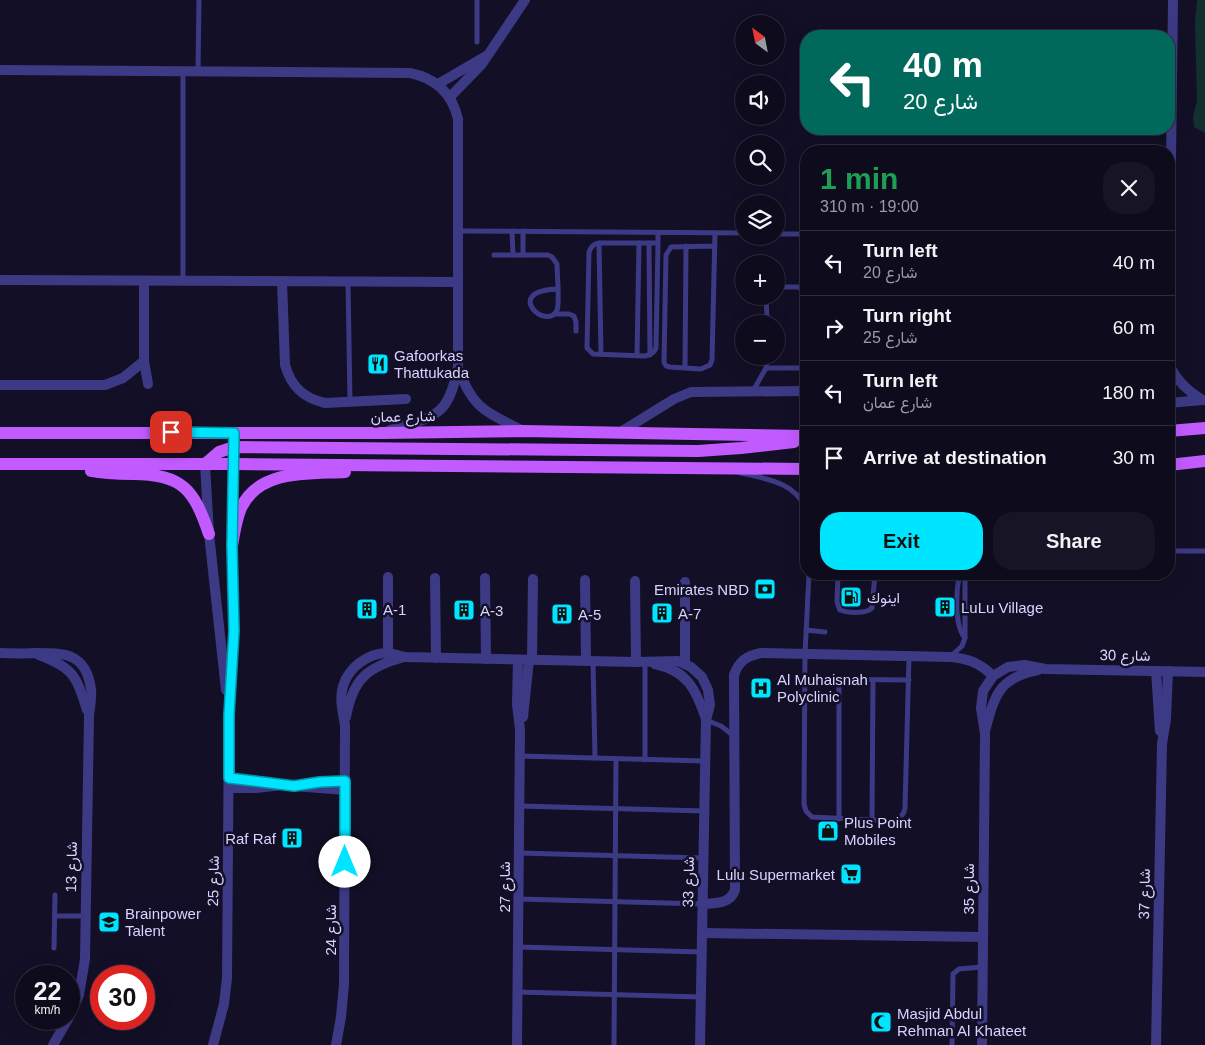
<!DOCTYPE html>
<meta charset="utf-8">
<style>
:root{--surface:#0e0b1c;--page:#171425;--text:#f1f3f6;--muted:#9b9ba3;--line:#2e2b3b;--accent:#00e5ff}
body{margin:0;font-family:Arial,Vazirmatn,sans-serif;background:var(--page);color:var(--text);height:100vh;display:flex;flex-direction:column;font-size:19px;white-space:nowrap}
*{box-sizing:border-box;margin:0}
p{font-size:16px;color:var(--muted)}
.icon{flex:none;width:28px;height:28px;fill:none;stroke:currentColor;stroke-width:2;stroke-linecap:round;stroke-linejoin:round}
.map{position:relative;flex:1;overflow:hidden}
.details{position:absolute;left:800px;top:145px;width:375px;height:435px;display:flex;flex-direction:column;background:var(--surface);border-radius:20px;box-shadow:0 5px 20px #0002,0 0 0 1px var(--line)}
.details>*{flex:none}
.banner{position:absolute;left:800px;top:30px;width:375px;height:105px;border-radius:20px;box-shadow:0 5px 20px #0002,0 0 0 1px var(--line);background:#00695c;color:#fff;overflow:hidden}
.needle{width:32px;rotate:328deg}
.fabs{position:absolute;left:735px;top:15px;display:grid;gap:10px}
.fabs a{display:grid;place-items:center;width:50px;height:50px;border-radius:50%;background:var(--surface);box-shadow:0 5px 20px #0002,0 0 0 1px var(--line);font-size:25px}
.speed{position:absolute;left:15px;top:965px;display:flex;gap:10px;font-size:25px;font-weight:700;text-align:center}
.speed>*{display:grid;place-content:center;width:65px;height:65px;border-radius:50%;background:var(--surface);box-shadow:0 5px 20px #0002,0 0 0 1px var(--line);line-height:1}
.speed small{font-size:12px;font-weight:400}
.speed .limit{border:8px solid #d22;background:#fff;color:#111}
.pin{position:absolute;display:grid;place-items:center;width:42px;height:42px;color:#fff;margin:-21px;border-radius:10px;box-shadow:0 2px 8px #0006}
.me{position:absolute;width:55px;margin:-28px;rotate:0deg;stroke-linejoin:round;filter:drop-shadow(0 0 4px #0008)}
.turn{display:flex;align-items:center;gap:18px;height:105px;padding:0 20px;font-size:22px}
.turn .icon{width:65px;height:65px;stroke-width:2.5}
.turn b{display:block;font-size:35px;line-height:42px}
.round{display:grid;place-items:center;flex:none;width:52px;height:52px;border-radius:20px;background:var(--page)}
.summary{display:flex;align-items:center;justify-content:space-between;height:85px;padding:0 20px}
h1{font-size:30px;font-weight:700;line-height:38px;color:#1e9e55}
.primary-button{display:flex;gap:10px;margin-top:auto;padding:10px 20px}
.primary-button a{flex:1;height:58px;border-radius:20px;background:var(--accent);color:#111;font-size:20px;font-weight:700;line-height:58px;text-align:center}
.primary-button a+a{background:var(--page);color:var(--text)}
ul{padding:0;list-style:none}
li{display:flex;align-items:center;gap:15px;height:65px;padding:0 20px;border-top:1px solid var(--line)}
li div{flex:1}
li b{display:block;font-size:19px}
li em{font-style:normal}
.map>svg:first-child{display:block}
.green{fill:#12302f}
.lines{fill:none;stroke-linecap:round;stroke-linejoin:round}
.service{stroke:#3d3a85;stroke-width:5}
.minor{stroke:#3d3a85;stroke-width:10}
.primary{stroke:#c25bff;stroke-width:12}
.route-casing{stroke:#0095a6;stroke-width:12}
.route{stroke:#00e5ff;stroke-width:9}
.labels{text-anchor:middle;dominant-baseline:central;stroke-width:5;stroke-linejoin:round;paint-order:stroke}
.poi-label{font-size:15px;fill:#d9d4ff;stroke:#130f26;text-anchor:start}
.street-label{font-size:15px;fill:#d9d4ff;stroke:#130f26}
</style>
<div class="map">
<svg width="1205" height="1045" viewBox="0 0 1205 1045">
<rect width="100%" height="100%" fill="#130f26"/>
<path class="green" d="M 1197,0 L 1205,0 L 1205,133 L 1194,127 L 1193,116 L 1197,101 L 1195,23 Z"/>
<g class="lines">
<g class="service">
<path d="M 477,42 L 477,0"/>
<path d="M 198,71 L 199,0"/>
<path d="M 458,231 L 744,233"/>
<path d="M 512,231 L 513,255"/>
<path d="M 523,231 L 523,255"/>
<path d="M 776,234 L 806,234"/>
<path d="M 599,243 L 601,354"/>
<path d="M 649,243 L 650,355"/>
<path d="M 658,243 L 599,243 C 593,244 591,247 589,252 L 587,348 L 593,354 L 645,356 C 651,355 654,353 656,348 L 658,243 L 658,233"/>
<path d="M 715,246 L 671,247 L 666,255 L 664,362 L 666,366 L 670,367 L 701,369 L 710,365 L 712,360 L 715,233"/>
<path d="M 494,255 L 548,255 L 552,257 L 557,264 C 557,274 560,303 557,310 C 547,332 502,291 557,289"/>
<path d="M 183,280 L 183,71"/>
<path d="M 348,282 L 350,401"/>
<path d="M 776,287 L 798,287 L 806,291"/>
<path d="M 766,296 L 767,318"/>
<path d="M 555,314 L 569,314 L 574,316 L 576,322 L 576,331"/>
<path d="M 637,356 L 639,243"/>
<path d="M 685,368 L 686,246"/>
<path d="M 766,368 L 806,368"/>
<path d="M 753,391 L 766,368 L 767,356"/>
<path d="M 741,473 C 767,479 794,482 806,508"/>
<path d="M 1169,551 L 1205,551"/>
<path d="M 809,574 L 805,654 L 804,804 L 806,811 L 812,817 L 892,821 C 900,819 904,815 905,808 L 909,656"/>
<path d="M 838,574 L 837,602 L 840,610 C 848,613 866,614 872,608 L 875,574"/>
<path d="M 960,574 C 956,588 954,626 965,638"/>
<path d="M 806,630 L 825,632"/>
<path d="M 951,656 L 962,646 L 965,638 L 965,574"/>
<path d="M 593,661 L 595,758"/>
<path d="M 805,679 L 909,680"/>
<path d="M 839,679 L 839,819"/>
<path d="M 706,720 L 721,726 L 734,736"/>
<path d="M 520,756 L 705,761"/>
<path d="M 645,760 L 645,662"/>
<path d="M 520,806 L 705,811"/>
<path d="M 872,820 L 873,680"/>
<path d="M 519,853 L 703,858"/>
<path d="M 518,899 L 703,904"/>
<path d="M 55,916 L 85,916"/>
<path d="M 518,947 L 702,952"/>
<path d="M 54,948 L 55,895"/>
<path d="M 518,992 L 701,997"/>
<path d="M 614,1045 L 616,759"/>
<path d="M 952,1045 L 953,974 L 959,969 L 982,967"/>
</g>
<g class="minor">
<path d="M 0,70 L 410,73 C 435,78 452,93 458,119 L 458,367 C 448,418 435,416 390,430"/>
<path d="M 438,84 L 486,56"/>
<path d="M 450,97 L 482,64 L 525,0"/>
<path d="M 0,280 L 458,282"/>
<path d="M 282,281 L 285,365 C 291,386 303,398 325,403 L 406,399"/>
<path d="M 144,282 L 144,361 L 148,384"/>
<path d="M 1169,321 L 1173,0"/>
<path d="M 1169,364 C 1176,380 1187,391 1203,400"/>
<path d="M 458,368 C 473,409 485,411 521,430"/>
<path d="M 0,385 L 105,385 L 123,378 L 144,361"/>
<path d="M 1169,403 L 1202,400"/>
<path d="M 619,433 L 674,399 L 691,392 L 806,391"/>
<path d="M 205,464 L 209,534 L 226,690"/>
<path d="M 388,577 L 388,653"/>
<path d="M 435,578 L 436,658"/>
<path d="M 485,578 L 486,659"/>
<path d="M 585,580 L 586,661"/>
<path d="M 635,581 L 636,662"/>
<path d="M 685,582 L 685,664"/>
<path d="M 0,653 C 12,653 23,654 35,653 C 65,653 86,653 91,689 C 92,697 90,707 89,716 L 85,959 L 79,995 L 69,1017"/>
<path d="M 39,655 C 74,668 76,676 87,710"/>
<path d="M 532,660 L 533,579"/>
<path d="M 655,664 C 688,671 696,690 706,719"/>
<path d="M 1156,671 L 1160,731"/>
<path d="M 346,717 C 353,678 368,667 404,657"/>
<path d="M 523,717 L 529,660"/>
<path d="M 986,728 C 994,693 1002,677 1038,670"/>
<path d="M 229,778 L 269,782"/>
<path d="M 308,783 L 345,781"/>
<path d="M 229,788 L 256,788 L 282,785 L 345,790"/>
<path d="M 703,904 C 716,903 730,904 735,890 L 734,675 C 739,661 746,656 761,653 L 951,657 C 969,659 980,663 993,676"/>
<path d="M 702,933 L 983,937"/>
<path d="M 53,1045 L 68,1019"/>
<path d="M 213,1045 L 224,1004 L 227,978 L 229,715 L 234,631 L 232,546 L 234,433"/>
<path d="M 336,1045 L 341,1017 L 344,984 L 345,725 C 343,713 339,699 343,686 C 349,667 367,654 386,653 C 393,653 399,656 405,657 L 636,662 L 678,661 L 691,667 L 702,677 L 708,690 L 710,705 L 706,720 L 700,1045"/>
<path d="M 517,1045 L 520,730 L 517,704 L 518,660"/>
<path d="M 982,1045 L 985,734 L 981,708 L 983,691 L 993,676 L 1008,667 L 1025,665 L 1045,669 L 1205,672"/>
<path d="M 1156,1045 L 1162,744 L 1166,719 L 1168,671"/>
</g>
<g class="primary">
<path d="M 1169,431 L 1205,428"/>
<path d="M 0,433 L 382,433 L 523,431 L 806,436"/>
<path d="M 0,464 L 234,464 L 806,469"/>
<path d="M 205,464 L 219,452 L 234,447 L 698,451 L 741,448 L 794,442"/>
<path d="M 1169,465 L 1205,461"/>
<path d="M 91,471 C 105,474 119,474 133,474 C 183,474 194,490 209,534"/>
<path d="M 232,546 C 234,533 236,520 241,508 C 259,469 309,474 345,472"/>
</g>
</g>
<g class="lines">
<g class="route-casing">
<path id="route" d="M 171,432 L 234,433 L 232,546 L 234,631 L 229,715 L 229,778 L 294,786 L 320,782 L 345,781 L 345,862"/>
</g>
<use href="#route" class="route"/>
</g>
<defs>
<g id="restaurant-square" transform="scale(1.125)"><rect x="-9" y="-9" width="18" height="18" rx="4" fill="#00e5ff" stroke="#130f26"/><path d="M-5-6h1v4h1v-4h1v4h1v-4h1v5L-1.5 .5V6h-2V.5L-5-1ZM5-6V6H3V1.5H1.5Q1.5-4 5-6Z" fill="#111"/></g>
<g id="bank-square" transform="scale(1.125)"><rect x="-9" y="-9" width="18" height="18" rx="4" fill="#00e5ff" stroke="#130f26"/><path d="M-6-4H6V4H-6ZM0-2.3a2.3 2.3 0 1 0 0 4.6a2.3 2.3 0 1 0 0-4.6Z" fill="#111"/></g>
<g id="fuel-square" transform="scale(1.125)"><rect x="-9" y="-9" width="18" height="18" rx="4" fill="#00e5ff" stroke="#130f26"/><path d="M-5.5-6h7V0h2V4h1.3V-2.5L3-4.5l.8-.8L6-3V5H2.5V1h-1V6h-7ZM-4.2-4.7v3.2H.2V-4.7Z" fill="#111"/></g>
<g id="building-square" transform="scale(1.125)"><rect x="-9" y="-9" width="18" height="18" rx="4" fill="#00e5ff" stroke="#130f26"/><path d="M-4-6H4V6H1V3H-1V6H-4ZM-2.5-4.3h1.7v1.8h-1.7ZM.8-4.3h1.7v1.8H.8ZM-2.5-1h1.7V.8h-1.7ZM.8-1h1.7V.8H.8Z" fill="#111"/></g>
<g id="hospital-square" transform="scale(1.125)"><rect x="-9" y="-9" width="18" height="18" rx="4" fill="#00e5ff" stroke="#130f26"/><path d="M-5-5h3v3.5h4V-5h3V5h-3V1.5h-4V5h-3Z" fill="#111"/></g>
<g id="shop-square" transform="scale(1.125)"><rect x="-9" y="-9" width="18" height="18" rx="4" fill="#00e5ff" stroke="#130f26"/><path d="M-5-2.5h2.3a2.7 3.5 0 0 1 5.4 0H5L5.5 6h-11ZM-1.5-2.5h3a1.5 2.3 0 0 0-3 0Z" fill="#111"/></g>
<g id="supermarket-square" transform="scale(1.125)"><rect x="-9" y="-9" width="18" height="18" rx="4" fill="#00e5ff" stroke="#130f26"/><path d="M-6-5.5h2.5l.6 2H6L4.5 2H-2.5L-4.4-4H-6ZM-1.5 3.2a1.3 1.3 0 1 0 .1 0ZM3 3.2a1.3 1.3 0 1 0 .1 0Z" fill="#111"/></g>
<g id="school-square" transform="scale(1.125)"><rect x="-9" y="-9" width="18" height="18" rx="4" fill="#00e5ff" stroke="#130f26"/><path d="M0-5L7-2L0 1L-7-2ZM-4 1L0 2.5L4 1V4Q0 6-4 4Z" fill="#111"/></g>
<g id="mosque-square" transform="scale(1.125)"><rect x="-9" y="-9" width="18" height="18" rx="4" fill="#00e5ff" stroke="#130f26"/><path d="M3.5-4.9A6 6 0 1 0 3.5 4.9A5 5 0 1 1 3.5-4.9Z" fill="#111"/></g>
</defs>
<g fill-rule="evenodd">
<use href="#restaurant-square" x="378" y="364"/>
<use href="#bank-square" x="765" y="589"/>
<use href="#fuel-square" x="851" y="597"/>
<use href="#building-square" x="945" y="607"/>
<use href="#building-square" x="367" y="609"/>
<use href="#building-square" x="464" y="610"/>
<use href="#building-square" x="662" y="613"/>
<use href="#building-square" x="562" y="614"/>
<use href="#hospital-square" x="761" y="688"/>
<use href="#shop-square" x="828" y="831"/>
<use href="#building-square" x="292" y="838"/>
<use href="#supermarket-square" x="851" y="874"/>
<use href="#school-square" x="109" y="922"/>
<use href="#mosque-square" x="881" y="1022"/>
</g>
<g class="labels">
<g class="poi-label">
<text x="394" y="355">Gafoorkas<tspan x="394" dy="17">Thattukada</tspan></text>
<text x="749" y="589" text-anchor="end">Emirates NBD</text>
<text x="867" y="597">اينوك</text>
<text x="961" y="607">LuLu Village</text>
<text x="383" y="609">A-1</text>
<text x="480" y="610">A-3</text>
<text x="678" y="613">A-7</text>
<text x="578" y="614">A-5</text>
<text x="777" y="679">Al Muhaisnah<tspan x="777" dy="17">Polyclinic</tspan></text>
<text x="844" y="822">Plus Point<tspan x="844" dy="17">Mobiles</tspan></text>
<text x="276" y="838" text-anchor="end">Raf Raf</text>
<text x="835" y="874" text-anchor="end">Lulu Supermarket</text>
<text x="125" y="913">Brainpower<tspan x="125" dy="17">Talent</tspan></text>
<text x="897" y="1013">Masjid Abdul<tspan x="897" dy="17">Rehman Al Khateet</tspan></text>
</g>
<g class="street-label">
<text transform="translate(403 416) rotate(-1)">شارع عمان</text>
<text transform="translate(1125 655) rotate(1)">شارع 30</text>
<text transform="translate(71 867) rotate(-89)">شارع 13</text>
<text transform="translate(213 881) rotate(-89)">شارع 25</text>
<text transform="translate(688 882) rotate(-89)">شارع 33</text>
<text transform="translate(504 887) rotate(-90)">شارع 27</text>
<text transform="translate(968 889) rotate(-90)">شارع 35</text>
<text transform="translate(1144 894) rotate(-89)">شارع 37</text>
<text transform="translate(330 930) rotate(-90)">شارع 24</text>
</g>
</g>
</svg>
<div class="fabs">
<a><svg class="needle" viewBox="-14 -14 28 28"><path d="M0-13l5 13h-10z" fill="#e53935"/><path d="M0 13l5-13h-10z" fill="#9b9ba3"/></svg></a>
<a><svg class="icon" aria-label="sound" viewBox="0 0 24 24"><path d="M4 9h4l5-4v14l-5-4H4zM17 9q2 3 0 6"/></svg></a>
<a><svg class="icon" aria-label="search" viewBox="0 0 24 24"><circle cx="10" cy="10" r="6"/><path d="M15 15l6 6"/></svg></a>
<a><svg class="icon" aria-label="layers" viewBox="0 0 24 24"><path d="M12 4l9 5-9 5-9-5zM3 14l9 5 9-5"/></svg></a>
<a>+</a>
<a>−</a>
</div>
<div class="speed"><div>22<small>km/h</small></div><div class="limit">30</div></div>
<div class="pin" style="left:171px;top:432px;background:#d93025"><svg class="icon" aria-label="arrive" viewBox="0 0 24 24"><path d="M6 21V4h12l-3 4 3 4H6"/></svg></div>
<svg class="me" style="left:345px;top:862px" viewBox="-20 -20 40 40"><circle r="19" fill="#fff"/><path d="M0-13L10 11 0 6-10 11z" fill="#00e5ff"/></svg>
<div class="banner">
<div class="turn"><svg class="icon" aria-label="left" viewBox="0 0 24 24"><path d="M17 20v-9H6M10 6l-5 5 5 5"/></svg><div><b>40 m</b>شارع 20</div></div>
</div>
<section class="details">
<div class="summary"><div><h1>1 min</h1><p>310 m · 19:00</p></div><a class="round"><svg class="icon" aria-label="close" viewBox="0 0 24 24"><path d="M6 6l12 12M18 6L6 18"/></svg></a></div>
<ul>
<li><svg class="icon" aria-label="left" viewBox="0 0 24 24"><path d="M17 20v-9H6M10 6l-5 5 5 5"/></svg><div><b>Turn left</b><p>شارع 20</p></div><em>40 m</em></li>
<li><svg class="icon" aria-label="right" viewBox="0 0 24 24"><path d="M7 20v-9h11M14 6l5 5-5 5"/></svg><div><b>Turn right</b><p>شارع 25</p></div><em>60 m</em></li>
<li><svg class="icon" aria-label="left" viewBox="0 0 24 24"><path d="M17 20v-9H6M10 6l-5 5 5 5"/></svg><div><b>Turn left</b><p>شارع عمان</p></div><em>180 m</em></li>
<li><svg class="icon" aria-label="arrive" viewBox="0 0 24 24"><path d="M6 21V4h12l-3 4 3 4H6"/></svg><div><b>Arrive at destination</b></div><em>30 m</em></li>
</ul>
<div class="primary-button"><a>Exit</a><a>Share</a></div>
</section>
</div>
